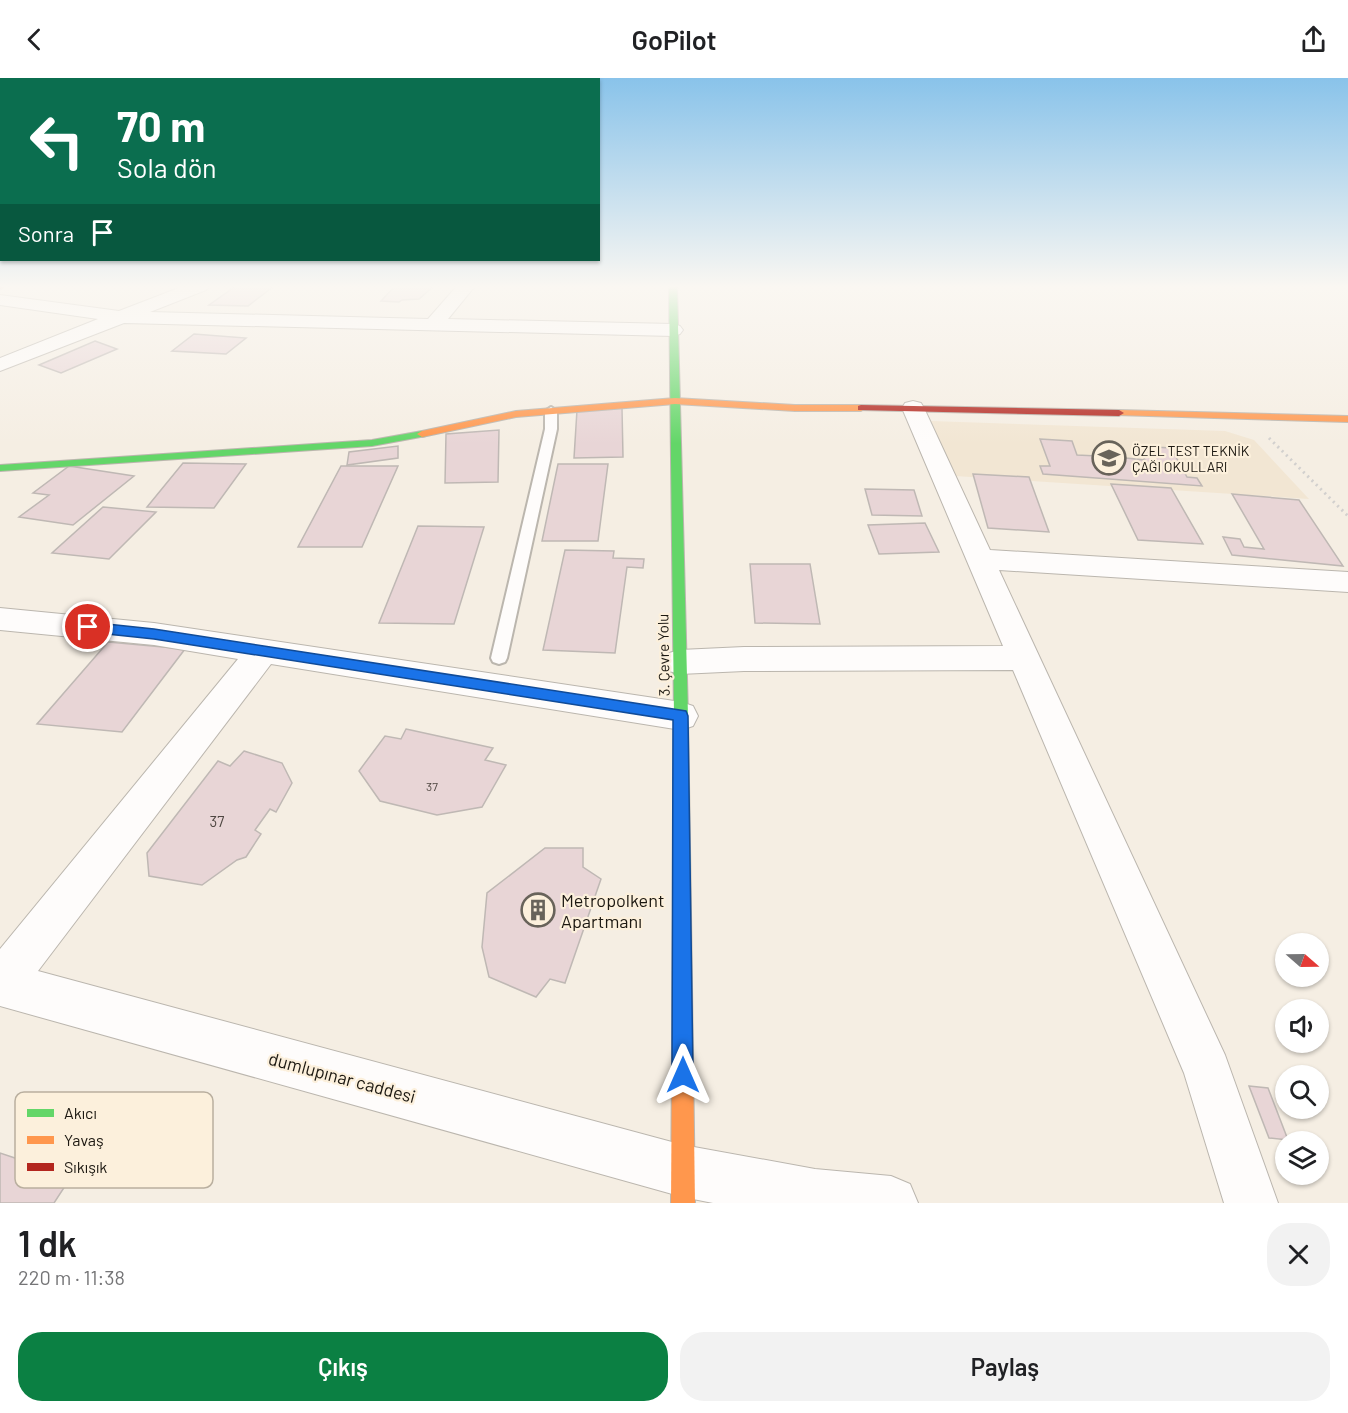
<!DOCTYPE html>
<html lang="tr">
<meta charset="utf-8">
<style>
:root{--surface:#fff;--page:#f2f2f2;--text:#202124;--muted:#757577;--accent:#0b8043}
body{margin:0;font-family:Barlow,sans-serif;background:var(--page);color:var(--text);height:100vh;display:flex;flex-direction:column;font-size:22px;white-space:nowrap}
*{box-sizing:border-box;margin:0}
p{font-size:20px;color:var(--muted)}
.icon{flex:none;width:33px;height:33px;fill:none;stroke:currentColor;stroke-width:2;stroke-linecap:round;stroke-linejoin:round}
.map{position:relative;height:1125px;overflow:hidden}
.details{display:flex;flex-direction:column;background:var(--surface);flex:1}
.details>*{flex:none}
.hud{position:absolute;left:0px;top:0px;width:600px;height:183px;box-shadow:0 2px 4px #0004;background:#0b6e4f;color:#fff;overflow:hidden}
.needle{width:39px;rotate:110deg}
.fabs{position:absolute;left:1275px;top:855px;display:grid;gap:12px}
.fabs a{display:grid;place-items:center;width:54px;height:54px;border-radius:50%;background:var(--surface);box-shadow:0 2px 4px #0004;font-size:30px}
.pin{position:absolute;display:grid;place-items:center;width:51px;height:51px;color:#fff;margin:-26px;border:3px solid #fff;border-radius:50%;box-shadow:0 2px 6px #0007}
.me{position:absolute;width:66px;margin:-33px;rotate:0deg;stroke-linejoin:round;filter:drop-shadow(0 0 4px #0008)}
.turn{display:flex;align-items:center;gap:21px;height:126px;padding:0 18px;font-size:27px}
.turn .icon{width:78px;height:78px;stroke-width:2.5}
.turn b{display:block;font-size:42px;line-height:51px}
.then{display:flex;align-items:center;height:57px;padding:0 18px;background:#0003;gap:12px;font-size:22px}
.round{display:grid;place-items:center;flex:none;width:63px;height:63px;border-radius:24px;background:var(--page)}
.summary{display:flex;align-items:center;justify-content:space-between;height:102px;padding:0 18px}
h1{font-size:36px;font-weight:600;line-height:45px}
.button{display:flex;gap:12px;margin-top:auto;padding:12px 18px}
.button a{flex:1;height:69px;border-radius:24px;background:var(--accent);color:#fff;font-size:24px;font-weight:600;line-height:69px;text-align:center}
.button a+a{background:var(--page);color:var(--text)}
header{display:flex;justify-content:space-between;align-items:center;height:78px;padding:0 18px;background:var(--surface);font-size:27px;font-weight:600}
.map>svg:first-child{display:block}
.built{fill:#f2e6d3}
.building{fill:#e8d5d6;stroke:#bfb8b4;stroke-width:1.5}
.lines{fill:none;stroke-linecap:round;stroke-linejoin:round}
.lane-casing{stroke:#bbb6ae;stroke-width:4}
.street-casing{stroke:#bbb6ae;stroke-width:2}
.fast-casing{stroke:#bbb6ae;stroke-width:2}
.slow-casing{stroke:#bbb6ae;stroke-width:2}
.jam-casing{stroke:#bbb6ae;stroke-width:2}
.path{stroke:#d2d0ce;stroke-width:3;stroke-dasharray:2 4;stroke-linecap:butt}
.lane{fill:#fefcfb;fill-rule:evenodd}
.street{fill:#fefcfb;fill-rule:evenodd}
.fast{fill:#63d668;fill-rule:evenodd}
.slow{fill:#ff974d;fill-rule:evenodd}
.jam{fill:#b3261e;fill-rule:evenodd}
.route{fill:#1a73e8;stroke:#114b97;stroke-width:1.5}
.labels{text-anchor:middle;dominant-baseline:central;stroke-width:4.5;stroke-linejoin:round;paint-order:stroke}
.number-label{font-size:12px;fill:#4f4742}
.far-poi-label{font-size:14px;fill:#1c1811;stroke:#fcf0dc;text-anchor:start}
.street-label{font-size:15px;fill:#1c1811;stroke:#fcf0dc}
.near-number-label{font-size:15px;fill:#4f4742}
.near-poi-label{font-size:18px;fill:#1c1811;stroke:#fcf0dc;text-anchor:start}
.near-street-label{font-size:18px;fill:#1c1811;stroke:#fcf0dc}
.key{fill:#fcf0dc;stroke:#b9af9f;stroke-width:1.5}
.key-label{font-size:16px;fill:#1c1811}
</style>
<header><svg class="icon" aria-label="back" viewBox="0 0 24 24"><path d="M15 5l-7 7 7 7"/></svg>GoPilot<svg class="icon" aria-label="share" viewBox="0 0 24 24"><path d="M12 15V3M7 8l5-5 5 5M5 13v7h14v-7"/></svg></header>
<div class="map">
<svg width="1348" height="1125" viewBox="0 0 1348 1125">
<rect width="100%" height="100%" fill="#f5eee3"/>
<path class="built" d="M 931,343 L 1225,353 L 1254,362 L 1309,421 L 955,398 Z"/>
<g class="building">
<path d="M 236,208 L 274,208 L 248,228 L 209,227 Z"/>
<path d="M 434,208 L 419,221 L 402,222 L 399,224 L 381,223 L 393,210 L 393,208 Z"/>
<path d="M 194,256 L 246,260 L 226,276 L 172,273 Z"/>
<path d="M 95,263 L 117,271 L 61,295 L 39,287 Z"/>
<path d="M 622,330 L 623,379 L 574,380 L 577,332 Z"/>
<path d="M 499,352 L 498,404 L 445,405 L 446,356 Z"/>
<path d="M 1040,361 L 1072,363 L 1077,377 L 1097,378 L 1094,372 L 1123,374 L 1126,380 L 1145,382 L 1138,368 L 1171,370 L 1187,399 L 1197,400 L 1202,408 L 1043,396 L 1040,388 L 1050,388 Z"/>
<path d="M 398,368 L 398,380 L 347,387 L 349,374 Z"/>
<path d="M 183,385 L 246,386 L 214,430 L 147,429 Z"/>
<path d="M 558,386 L 608,386 L 598,463 L 542,463 Z"/>
<path d="M 69,388 L 134,398 L 73,447 L 19,439 L 49,417 L 33,415 Z"/>
<path d="M 341,388 L 398,388 L 362,469 L 298,469 Z"/>
<path d="M 973,396 L 1029,399 L 1049,454 L 988,450 Z"/>
<path d="M 1111,406 L 1171,410 L 1203,466 L 1138,462 Z"/>
<path d="M 865,411 L 914,412 L 922,438 L 872,437 Z"/>
<path d="M 1232,416 L 1299,422 L 1343,488 L 1232,477 L 1223,459 L 1240,461 L 1244,469 L 1264,471 Z"/>
<path d="M 103,429 L 156,434 L 109,481 L 52,475 Z"/>
<path d="M 925,445 L 939,474 L 879,476 L 868,447 Z"/>
<path d="M 418,448 L 484,449 L 454,546 L 379,545 Z"/>
<path d="M 565,472 L 614,473 L 613,480 L 644,481 L 643,490 L 627,489 L 615,575 L 543,572 Z"/>
<path d="M 750,486 L 810,486 L 820,546 L 755,545 Z"/>
<path d="M 108,564 L 185,571 L 122,654 L 37,646 Z"/>
<path d="M 406,651 L 493,670 L 485,682 L 506,687 L 482,729 L 437,737 L 380,723 L 359,693 L 385,658 L 401,661 Z"/>
<path d="M 244,673 L 282,685 L 292,705 L 276,734 L 270,731 L 255,752 L 261,756 L 246,779 L 237,782 L 202,807 L 149,798 L 147,775 L 218,683 L 230,688 Z"/>
<path d="M 545,770 L 583,770 L 583,789 L 601,801 L 565,905 L 550,901 L 536,919 L 489,899 L 482,869 L 487,815 Z"/>
<path d="M 1249,1008 L 1268,1010 L 1288,1062 L 1269,1060 Z"/>
<path d="M 45,1042 L 89,1057 L 63,1097 L 71,1099 L 54,1125 L 0,1125 L 0,1075 L 18,1081 Z"/>
</g>
<g class="lines">
<g class="lane-casing">
<path id="lane" d="M 551,329 L 557,333 L 557,351 L 507,580 L 505,584 L 499,586 L 493,584 L 491,580 L 545,351 L 545,333 Z"/>
</g>
<g class="street-casing">
<g id="street">
<path d="M 184,208 L 209,208 L 206,212 L 150,234 L 428,241 L 457,208 L 475,208 L 448,241 L 673,246 L 680,248 L 683,252 L 680,256 L 673,258 L 124,245 L 0,293 L 0,280 L 98,241 L 0,227 L 0,217 L 119,233 Z"/>
<path d="M 913,323 L 921,325 L 924,330 L 990,472 L 1348,494 L 1348,514 L 999,492 L 1225,977 L 1278,1125 L 1224,1125 L 1184,995 L 1013,592 L 744,593 L 680,596 L 669,593 L 664,584 L 669,575 L 680,572 L 744,569 L 1003,568 L 902,330 L 905,325 Z"/>
<path d="M 0,530 L 154,545 L 681,624 L 693,628 L 698,638 L 693,648 L 681,652 L 271,586 L 38,893 L 683,1067 L 815,1091 L 891,1098 L 910,1106 L 918,1125 L 713,1125 L 683,1119 L 0,928 L 0,871 L 238,581 L 154,567 L 0,552 Z"/>
</g>
</g>
<g class="fast-casing">
<g id="fast">
<path d="M 669,208 L 677,208 L 688,638 L 691,836 L 688,842 L 682,845 L 676,842 L 673,836 L 674,638 Z"/>
<path d="M 422,353 L 426,354 L 426,358 L 372,368 L 0,393 L 0,387 L 372,362 Z"/>
</g>
</g>
<g class="slow-casing">
<g id="slow">
<path d="M 675,320 L 795,327 L 861,327 L 866,330 L 861,333 L 795,333 L 675,326 L 516,339 L 422,359 L 417,356 L 422,353 L 516,333 Z"/>
<path d="M 1119,332 L 1348,338 L 1348,344 L 1116,337 L 1114,335 Z"/>
<path d="M 682,827 L 688,830 L 691,836 L 695,1125 L 671,1125 L 673,836 L 676,830 Z"/>
</g>
</g>
<g class="jam-casing">
<g id="jam">
<path d="M 0,208 L 6,208 L 0,211 Z"/>
<path d="M 861,327 L 1119,332 L 1124,335 L 1119,338 L 858,332 L 858,328 Z"/>
</g>
</g>
<path class="path" d="M 1269,360 L 1348,438"/>
<use href="#lane" class="lane"/>
<use href="#street" class="street"/>
<use href="#fast" class="fast"/>
<use href="#slow" class="slow"/>
<use href="#jam" class="jam"/>
</g>
<linearGradient id="sky" x2="0" y2="1"><stop stop-color="#89c3ea"/><stop offset="0.57" stop-color="#faf7f2"/><stop offset="1" stop-color="#faf7f2" stop-opacity="0"/></linearGradient>
<rect width="1348" height="366" fill="url(#sky)"/>
<path class="route" d="M 88,544 L 154,551 L 686,633 L 688,638 L 693,997 L 690,1005 L 683,1008 L 675,1005 L 672,997 L 673,642 L 154,561 L 88,554 L 81,549 Z"/>
<defs>
<g id="school-ring" transform="scale(1.725)"><circle r="9.5" fill="#fcf0dc" stroke="#68635a" stroke-width="1.5"/><path d="M0-5L7-2L0 1L-7-2ZM-4 1L0 2.5L4 1V4Q0 6-4 4Z" fill="#68635a"/></g>
<g id="building-ring" transform="scale(1.725)"><circle r="9.5" fill="#fcf0dc" stroke="#68635a" stroke-width="1.5"/><path d="M-4-6H4V6H1V3H-1V6H-4ZM-2.5-4.3h1.7v1.8h-1.7ZM.8-4.3h1.7v1.8H.8ZM-2.5-1h1.7V.8h-1.7ZM.8-1h1.7V.8H.8Z" fill="#68635a"/></g>
</defs>
<g fill-rule="evenodd">
<use href="#school-ring" x="1109" y="380"/>
<use href="#building-ring" x="538" y="832"/>
</g>
<g class="labels">
<g class="number-label">
<text x="432" y="708">37</text>
</g>
<g class="far-poi-label">
<text x="1132" y="372">ÖZEL TEST TEKNİK<tspan x="1132" dy="16">ÇAĞI OKULLARI</tspan></text>
</g>
<g class="street-label">
<text transform="translate(663 577) rotate(-91)">3. Çevre Yolu</text>
</g>
<g class="near-number-label">
<text x="217" y="743">37</text>
</g>
<g class="near-poi-label">
<text x="561" y="822">Metropolkent<tspan x="561" dy="21">Apartmanı</tspan></text>
</g>
<g class="near-street-label">
<text transform="translate(342 999) rotate(15)">dumlupınar caddesi</text>
</g>
</g>
<rect x="15" y="1014" width="198" height="96" rx="9" class="key"/>
<rect x="27" y="1031" width="27" height="8" fill="#63d668"/>
<rect x="27" y="1058" width="27" height="8" fill="#ff974d"/>
<rect x="27" y="1085" width="27" height="8" fill="#b3261e"/>
<g class="key-label">
<text x="64" y="1041">Akıcı</text>
<text x="64" y="1068">Yavaş</text>
<text x="64" y="1095">Sıkışık</text>
</g>
</svg>
<div class="fabs">
<a><svg class="needle" viewBox="-14 -14 28 28"><path d="M0-13l5 13h-10z" fill="#e53935"/><path d="M0 13l5-13h-10z" fill="#757577"/></svg></a>
<a><svg class="icon" aria-label="sound" viewBox="0 0 24 24"><path d="M4 9h4l5-4v14l-5-4H4zM17 9q2 3 0 6"/></svg></a>
<a><svg class="icon" aria-label="search" viewBox="0 0 24 24"><circle cx="10" cy="10" r="6"/><path d="M15 15l6 6"/></svg></a>
<a><svg class="icon" aria-label="layers" viewBox="0 0 24 24"><path d="M12 4l9 5-9 5-9-5zM3 14l9 5 9-5"/></svg></a>
</div>
<div class="pin" style="left:88px;top:549px;background:#d93025"><svg class="icon" aria-label="arrive" viewBox="0 0 24 24"><path d="M6 21V4h12l-3 4 3 4H6"/></svg></div>
<svg class="me" style="left:683px;top:997px" viewBox="-20 -20 40 40"><path d="M0-17L14 15 0 8-14 15z" fill="#1a73e8" stroke="#fff" stroke-width="4"/></svg>
<div class="hud">
<div class="turn"><svg class="icon" aria-label="left" viewBox="0 0 24 24"><path d="M17 20v-9H6M10 6l-5 5 5 5"/></svg><div><b>70 m</b>Sola dön</div></div>
<div class="then">Sonra<svg class="icon" aria-label="arrive" viewBox="0 0 24 24"><path d="M6 21V4h12l-3 4 3 4H6"/></svg></div>
</div>
</div>
<section class="details">
<div class="summary"><div><h1>1 dk</h1><p>220 m · 11:38</p></div><a class="round"><svg class="icon" aria-label="close" viewBox="0 0 24 24"><path d="M6 6l12 12M18 6L6 18"/></svg></a></div>
<div class="button"><a>Çıkış</a><a>Paylaş</a></div>
</section>
